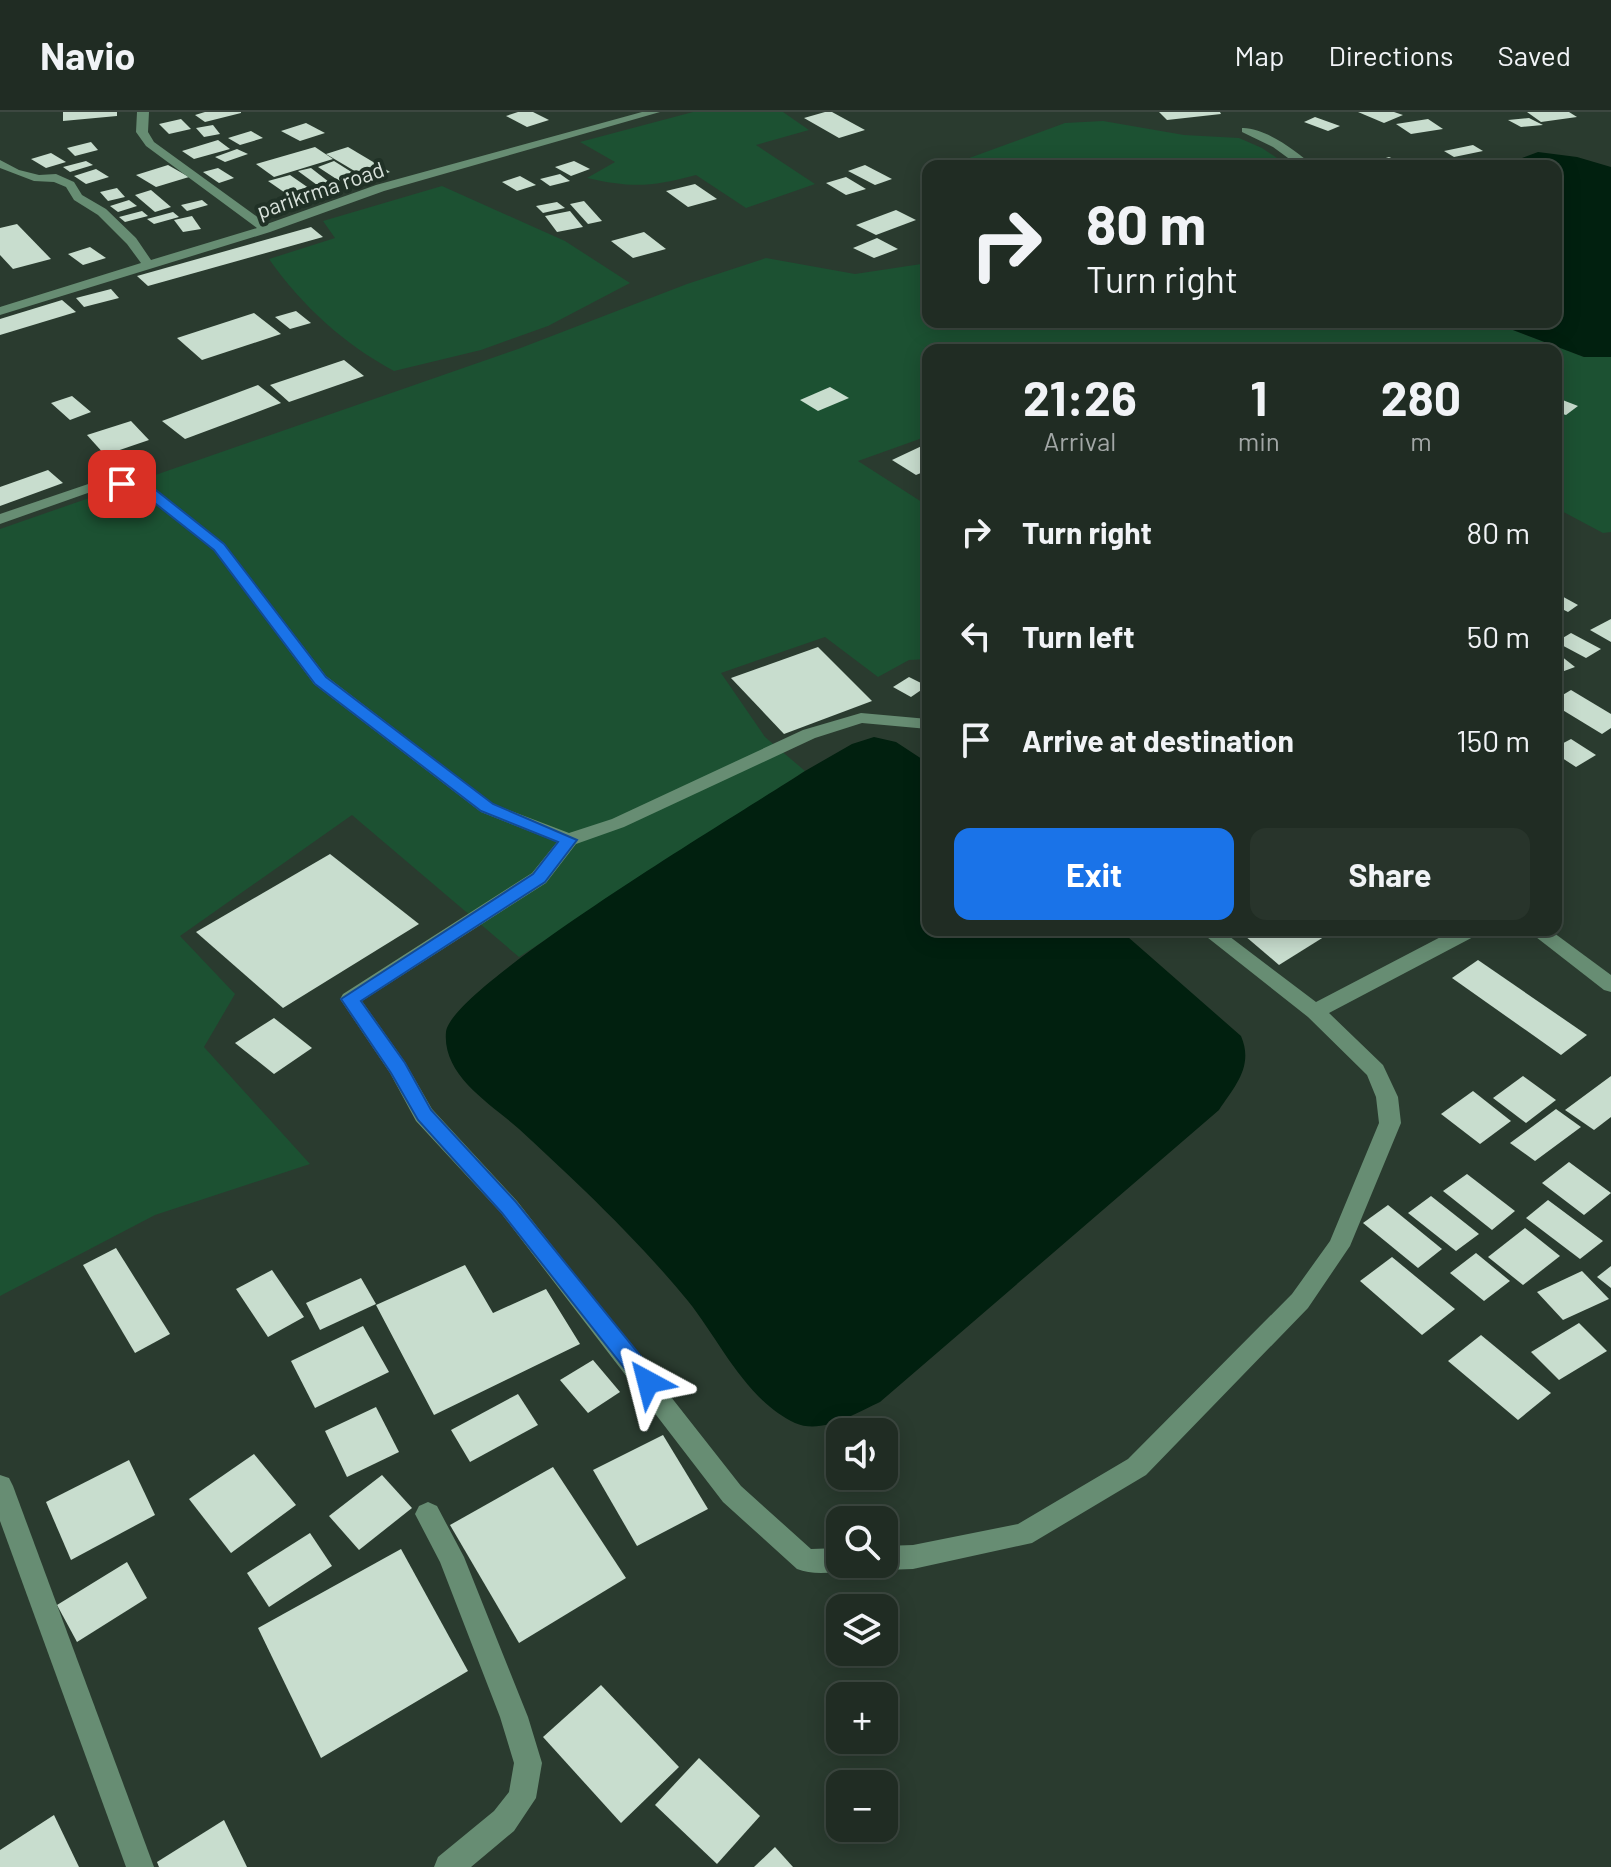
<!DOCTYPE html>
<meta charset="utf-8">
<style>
:root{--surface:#202c23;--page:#28342b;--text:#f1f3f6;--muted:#a2a7a6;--line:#3d4841;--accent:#1a73e8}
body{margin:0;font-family:Barlow,sans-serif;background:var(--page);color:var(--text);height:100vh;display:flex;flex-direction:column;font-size:30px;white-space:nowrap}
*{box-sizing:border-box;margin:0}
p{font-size:26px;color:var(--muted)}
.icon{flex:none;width:44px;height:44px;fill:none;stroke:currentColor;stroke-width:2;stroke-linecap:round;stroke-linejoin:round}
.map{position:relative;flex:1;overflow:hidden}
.side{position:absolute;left:922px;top:232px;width:640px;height:592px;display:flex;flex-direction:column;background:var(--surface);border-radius:16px;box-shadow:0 4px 20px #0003,0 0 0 2px var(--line)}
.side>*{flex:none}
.banner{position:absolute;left:922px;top:48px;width:640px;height:168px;border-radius:16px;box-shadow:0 4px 20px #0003,0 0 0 2px var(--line);background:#202c23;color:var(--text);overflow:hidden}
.controls{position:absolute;left:826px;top:1306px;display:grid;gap:16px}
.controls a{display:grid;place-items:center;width:72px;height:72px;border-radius:16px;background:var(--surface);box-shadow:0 4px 20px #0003,0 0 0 2px var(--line);font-size:40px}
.pin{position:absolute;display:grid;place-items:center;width:68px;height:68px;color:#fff;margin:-34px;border-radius:16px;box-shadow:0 4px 12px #0006}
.me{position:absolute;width:88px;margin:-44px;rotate:322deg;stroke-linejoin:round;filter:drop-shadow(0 0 6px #0008)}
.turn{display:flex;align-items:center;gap:28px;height:168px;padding:0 32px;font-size:36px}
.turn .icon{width:104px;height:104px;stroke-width:2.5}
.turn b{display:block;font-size:56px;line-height:68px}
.eta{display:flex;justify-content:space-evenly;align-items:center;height:136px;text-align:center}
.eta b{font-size:48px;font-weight:700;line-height:56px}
.primary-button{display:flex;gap:16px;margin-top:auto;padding:16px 32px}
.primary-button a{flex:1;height:92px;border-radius:16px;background:var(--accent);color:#fff;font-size:32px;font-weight:700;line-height:92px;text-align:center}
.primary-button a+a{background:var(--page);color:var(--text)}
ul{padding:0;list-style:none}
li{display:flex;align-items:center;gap:24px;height:104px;padding:0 32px}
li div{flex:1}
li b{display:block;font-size:30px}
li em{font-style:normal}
header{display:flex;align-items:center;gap:48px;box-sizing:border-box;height:112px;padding:0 40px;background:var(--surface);border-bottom:2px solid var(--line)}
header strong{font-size:38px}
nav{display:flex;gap:44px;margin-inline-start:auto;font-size:28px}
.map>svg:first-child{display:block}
.green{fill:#1c5132}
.water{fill:#01200f}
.building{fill:#c8ddce}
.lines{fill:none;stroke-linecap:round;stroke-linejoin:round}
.minor{fill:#678d73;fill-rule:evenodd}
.route{fill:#1a73e8;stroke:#114b97;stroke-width:2}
.labels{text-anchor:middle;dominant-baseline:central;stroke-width:8;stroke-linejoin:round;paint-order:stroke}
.far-street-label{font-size:22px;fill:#d8e2db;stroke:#203126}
</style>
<header>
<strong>Navio</strong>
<nav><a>Map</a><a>Directions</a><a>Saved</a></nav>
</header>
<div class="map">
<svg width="1611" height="1755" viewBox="0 0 1611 1755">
<rect width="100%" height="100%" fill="#2a3b2f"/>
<g class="green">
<path d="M 693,0 L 783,0 L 809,18 L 756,33 L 815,72 L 746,96 L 696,63 C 652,75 631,76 587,66 L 615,50 L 580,30 Z"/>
<path d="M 1103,9 L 1184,23 L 1239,26 L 1262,36 L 1289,54 L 950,53 L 1065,11 Z"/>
<path d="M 442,74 L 565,129 L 630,171 L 548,214 L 481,238 L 394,259 C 344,232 302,194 269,147 L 335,126 L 323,109 Z"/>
<path d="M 766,146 L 855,162 L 928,151 L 928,210 L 1492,210 L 1584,245 L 1611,245 L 1611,420 L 1603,421 L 1556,396 L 1556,238 L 928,238 L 928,324 L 858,349 L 928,394 L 928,547 L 909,548 L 878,565 L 825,525 L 721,561 L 765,625 L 805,659 L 519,845 L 352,703 L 180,824 L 235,882 L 204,935 L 310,1052 L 155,1103 L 0,1184 L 0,417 L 518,237 L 687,172 Z"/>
</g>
<g class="water">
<path d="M 1538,40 L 1577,45 L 1611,55 L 1611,245 L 1584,245 L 1492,210 L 1556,210 L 1556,54 L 1501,54 Z"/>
<path d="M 874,625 L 896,630 L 928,651 L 928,818 L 1120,818 L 1241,924 C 1254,954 1235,974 1219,998 L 880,1290 C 856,1301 822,1323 795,1311 C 746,1288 720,1229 688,1189 C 657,1151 620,1113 585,1079 C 563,1058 541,1037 519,1017 C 491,992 442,964 446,920 C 451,873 752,694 805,659 L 852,632 Z"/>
</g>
<g class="building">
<path d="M 63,0 L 117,0 L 117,4 L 63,9 Z"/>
<path d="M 205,0 L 241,0 L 241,1 L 205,10 L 195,3 Z"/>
<path d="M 518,0 L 533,0 L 549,8 L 527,15 L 506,4 Z"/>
<path d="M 825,0 L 832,0 L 865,18 L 839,26 L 804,6 Z"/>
<path d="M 1159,0 L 1220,0 L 1221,2 L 1167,8 Z"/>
<path d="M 1358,0 L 1394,0 L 1403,3 L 1384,11 Z"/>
<path d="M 1527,0 L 1569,0 L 1577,5 L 1541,10 Z"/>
<path d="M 1315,5 L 1340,14 L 1328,19 L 1304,10 Z"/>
<path d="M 1529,6 L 1543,13 L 1521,15 L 1508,8 Z"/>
<path d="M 181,7 L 191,17 L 169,22 L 159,12 Z"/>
<path d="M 1428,7 L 1443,17 L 1411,22 L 1396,12 Z"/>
<path d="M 306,11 L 325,21 L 300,29 L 281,19 Z"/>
<path d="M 213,13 L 220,22 L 204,25 L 196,16 Z"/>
<path d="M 251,19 L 263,26 L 240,33 L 228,26 Z"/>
<path d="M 218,28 L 230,37 L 194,47 L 182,39 Z"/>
<path d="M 91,30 L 98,38 L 75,44 L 67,36 Z"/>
<path d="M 1473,33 L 1483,39 L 1454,45 L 1444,39 Z"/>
<path d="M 315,35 L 333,47 L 274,65 L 256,52 Z"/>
<path d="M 348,35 L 390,60 L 368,67 L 326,42 Z"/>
<path d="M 237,37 L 248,42 L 225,50 L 215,45 Z"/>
<path d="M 51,41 L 66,50 L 46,56 L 31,47 Z"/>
<path d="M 1389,45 L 1409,54 L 1364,54 L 1364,53 Z"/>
<path d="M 86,49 L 93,53 L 70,60 L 63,55 Z"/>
<path d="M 334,49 L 361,66 L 344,72 L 318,55 Z"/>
<path d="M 574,49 L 590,57 L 571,64 L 555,55 Z"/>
<path d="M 168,53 L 189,65 L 156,75 L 136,63 Z"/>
<path d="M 865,53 L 892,67 L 875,73 L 848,59 Z"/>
<path d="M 218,56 L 234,66 L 219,71 L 203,60 Z"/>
<path d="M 311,56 L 329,70 L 317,73 L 298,59 Z"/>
<path d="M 96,57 L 109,65 L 86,72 L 74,64 Z"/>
<path d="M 560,62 L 570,69 L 550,74 L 540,67 Z"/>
<path d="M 290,63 L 313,79 L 291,85 L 268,69 Z"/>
<path d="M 520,64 L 536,73 L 517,79 L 502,70 Z"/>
<path d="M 846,65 L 866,77 L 846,83 L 826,71 Z"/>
<path d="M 695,72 L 717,87 L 688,95 L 666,79 Z"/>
<path d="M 117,76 L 125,85 L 108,89 L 100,80 Z"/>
<path d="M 151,78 L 171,95 L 155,100 L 135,83 Z"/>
<path d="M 129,88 L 137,94 L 118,100 L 110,94 Z"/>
<path d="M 202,88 L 208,93 L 187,99 L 181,93 Z"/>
<path d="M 584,89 L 602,109 L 588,112 L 570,92 Z"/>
<path d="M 557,90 L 565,96 L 543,101 L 536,94 Z"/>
<path d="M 896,98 L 916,108 L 876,123 L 856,113 Z"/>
<path d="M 142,99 L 148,104 L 125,110 L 119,105 Z"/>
<path d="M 570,99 L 583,115 L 557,120 L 545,104 Z"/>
<path d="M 173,100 L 179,105 L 154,112 L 147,107 Z"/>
<path d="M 192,104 L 201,117 L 183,120 L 174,108 Z"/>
<path d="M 17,112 L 51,147 L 13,157 L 0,143 L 0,116 Z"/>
<path d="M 311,115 L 323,125 L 148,174 L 137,164 Z"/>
<path d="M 644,120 L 666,137 L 633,146 L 611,129 Z"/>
<path d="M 877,126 L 898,137 L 874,146 L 853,136 Z"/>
<path d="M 90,135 L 106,146 L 83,153 L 68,142 Z"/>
<path d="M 111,177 L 119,186 L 84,195 L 76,186 Z"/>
<path d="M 62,188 L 76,200 L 0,223 L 0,207 Z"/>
<path d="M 296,199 L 311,211 L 290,217 L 275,205 Z"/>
<path d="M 254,201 L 281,222 L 202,248 L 177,226 Z"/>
<path d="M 344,248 L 364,264 L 289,290 L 270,273 Z"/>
<path d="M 258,273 L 281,291 L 185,327 L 162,309 Z"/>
<path d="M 830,275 L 849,286 L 818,299 L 800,288 Z"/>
<path d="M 72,284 L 91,300 L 70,308 L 51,291 Z"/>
<path d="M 1560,287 L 1578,294 L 1566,303 L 1556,300 L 1556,290 Z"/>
<path d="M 131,309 L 149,328 L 105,343 L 87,323 Z"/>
<path d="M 926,332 L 928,358 L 916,363 L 892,348 Z"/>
<path d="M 48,358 L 63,371 L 0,394 L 0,375 Z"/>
<path d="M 1558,482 L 1578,493 L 1568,500 L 1556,494 Z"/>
<path d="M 1611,507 L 1611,530 L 1590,518 Z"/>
<path d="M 1571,521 L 1601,537 L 1586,546 L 1556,530 Z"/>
<path d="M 818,535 L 872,589 L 784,622 L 731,566 Z"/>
<path d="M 1556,540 L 1575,555 L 1556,562 Z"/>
<path d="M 909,565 L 927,574 L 911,585 L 893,575 Z"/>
<path d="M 1571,578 L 1611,602 L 1611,616 L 1602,622 L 1556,594 L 1556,587 Z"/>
<path d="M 1571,627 L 1596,643 L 1576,655 L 1556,642 L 1556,635 Z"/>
<path d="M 330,742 L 419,812 L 283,896 L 196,820 Z"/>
<path d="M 1238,818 L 1335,818 L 1279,853 Z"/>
<path d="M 1478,848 L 1587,923 L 1561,943 L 1452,866 Z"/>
<path d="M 274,906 L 312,936 L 274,962 L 235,931 Z"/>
<path d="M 1523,964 L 1556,988 L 1526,1011 L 1493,986 Z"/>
<path d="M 1611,964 L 1611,1005 L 1594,1018 L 1565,998 Z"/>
<path d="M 1473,979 L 1511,1009 L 1480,1032 L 1441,1002 Z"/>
<path d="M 1556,997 L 1581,1015 L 1535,1049 L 1510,1031 Z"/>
<path d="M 1569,1050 L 1611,1081 L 1584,1103 L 1542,1071 Z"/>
<path d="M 1467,1062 L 1515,1099 L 1492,1118 L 1443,1079 Z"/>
<path d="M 1431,1084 L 1479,1122 L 1456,1139 L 1408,1101 Z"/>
<path d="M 1548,1088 L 1603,1129 L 1580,1147 L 1526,1106 Z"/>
<path d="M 1388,1093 L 1442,1137 L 1418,1156 L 1363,1111 Z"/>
<path d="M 1525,1116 L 1560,1144 L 1523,1173 L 1488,1145 Z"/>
<path d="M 116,1136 L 170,1222 L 135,1241 L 83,1153 Z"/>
<path d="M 1476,1141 L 1510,1169 L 1484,1189 L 1450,1161 Z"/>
<path d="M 1392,1145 L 1455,1197 L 1422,1223 L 1360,1169 Z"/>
<path d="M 465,1153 L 493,1201 L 546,1177 L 580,1232 L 434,1303 L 376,1193 Z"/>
<path d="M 1611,1154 L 1611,1176 L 1597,1165 Z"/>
<path d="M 272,1158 L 304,1205 L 268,1225 L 236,1177 Z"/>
<path d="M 1582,1159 L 1609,1187 L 1563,1208 L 1537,1180 Z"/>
<path d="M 361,1166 L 376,1192 L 320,1218 L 306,1191 Z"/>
<path d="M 1579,1211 L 1607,1239 L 1559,1268 L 1531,1240 Z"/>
<path d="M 363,1214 L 389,1260 L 315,1296 L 291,1249 Z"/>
<path d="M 1481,1223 L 1551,1281 L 1518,1308 L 1448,1249 Z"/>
<path d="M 593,1248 L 620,1280 L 588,1301 L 560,1268 Z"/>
<path d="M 518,1282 L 538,1313 L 470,1350 L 451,1318 Z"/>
<path d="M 376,1295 L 399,1340 L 347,1365 L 325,1319 Z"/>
<path d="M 663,1323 L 708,1397 L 637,1434 L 593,1358 Z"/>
<path d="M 254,1342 L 296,1393 L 231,1441 L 189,1387 Z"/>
<path d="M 129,1348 L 155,1403 L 71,1448 L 46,1390 Z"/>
<path d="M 553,1355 L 626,1466 L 519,1531 L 450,1413 Z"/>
<path d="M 382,1363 L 412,1396 L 359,1438 L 329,1404 Z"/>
<path d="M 310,1421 L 332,1454 L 269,1495 L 247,1461 Z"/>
<path d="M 401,1437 L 468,1559 L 321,1646 L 258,1516 Z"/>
<path d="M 127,1450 L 147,1486 L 77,1530 L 57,1493 Z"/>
<path d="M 601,1573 L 679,1655 L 621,1711 L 543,1625 Z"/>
<path d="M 699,1646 L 760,1704 L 717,1752 L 655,1693 Z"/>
<path d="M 54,1703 L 79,1755 L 0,1755 L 0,1738 Z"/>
<path d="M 224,1708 L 247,1755 L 159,1755 L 157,1750 Z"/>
<path d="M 775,1735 L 793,1755 L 754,1755 Z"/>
</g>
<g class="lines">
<g class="minor">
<path d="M 137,0 L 149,0 L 148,20 L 154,30 L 267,112 L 376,73 L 642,0 L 660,0 L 384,79 L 270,120 L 0,203 L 0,195 L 141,151 L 127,132 L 98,103 L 74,88 L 66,75 L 54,70 L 34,69 L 0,56 L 0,48 L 19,58 L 39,63 L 56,62 L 74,70 L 82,83 L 106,97 L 136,126 L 151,148 L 257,116 L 146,34 L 136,20 Z"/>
<path d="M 1242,16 C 1264,15 1297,39 1313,54 L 1299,54 L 1273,35 L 1242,20 Z"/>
<path d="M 100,368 L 122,368 L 152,375 L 224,432 L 326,564 L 493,692 L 569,721 L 612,707 L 803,618 L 861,601 L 928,607 L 928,617 L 862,611 L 815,626 L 624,715 L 576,732 L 546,771 L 362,889 L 405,950 L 432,997 L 517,1089 L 741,1374 L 811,1437 L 840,1436 L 840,1452 L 851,1452 L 849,1456 C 834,1462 812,1463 797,1457 L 723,1390 L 501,1101 L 416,1009 L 390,961 L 340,887 L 343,882 L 532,761 L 557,730 L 481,700 L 314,572 L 214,438 L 142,381 L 102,376 L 0,412 L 0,402 Z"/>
<path d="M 1198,818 L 1221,818 L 1316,890 L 1454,818 L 1480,818 L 1477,823 L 1329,901 L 1383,953 L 1398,985 L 1401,1011 L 1350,1134 L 1308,1196 L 1146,1363 L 1032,1431 L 913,1457 L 884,1458 L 875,1454 L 874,1452 L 884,1452 L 884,1434 L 913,1433 L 1018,1412 L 1128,1347 L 1292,1182 L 1330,1129 L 1379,1011 L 1376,985 L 1367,963 L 1308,905 Z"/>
<path d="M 1527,818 L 1550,818 L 1611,863 L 1611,880 L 1604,878 Z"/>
<path d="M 0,1363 L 9,1366 L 13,1374 L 154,1755 L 126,1755 L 0,1409 Z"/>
<path d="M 428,1390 L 437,1394 L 464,1445 L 528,1605 L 542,1651 L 536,1686 L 514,1719 L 471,1755 L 434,1755 L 438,1745 L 494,1699 L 509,1680 L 514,1651 L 500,1605 L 440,1450 L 415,1402 L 419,1394 Z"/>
</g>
</g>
<path class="route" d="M 122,368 L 152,375 L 224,432 L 326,565 L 493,692 L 577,728 L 545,770 L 361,889 L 405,951 L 431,998 L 516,1090 L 656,1263 L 659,1270 L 656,1276 L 640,1276 L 502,1101 L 418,1008 L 391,961 L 341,887 L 533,762 L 558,730 L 481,699 L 315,572 L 214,438 L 142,381 L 117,374 L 117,369 Z"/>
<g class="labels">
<g class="far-street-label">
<text transform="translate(320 77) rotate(-19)">parikrma road</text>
</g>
</g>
</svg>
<div class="controls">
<a><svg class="icon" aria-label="sound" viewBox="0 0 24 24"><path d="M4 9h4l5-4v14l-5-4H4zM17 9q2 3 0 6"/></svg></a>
<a><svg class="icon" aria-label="search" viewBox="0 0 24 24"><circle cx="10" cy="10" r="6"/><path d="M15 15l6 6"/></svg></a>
<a><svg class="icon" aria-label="layers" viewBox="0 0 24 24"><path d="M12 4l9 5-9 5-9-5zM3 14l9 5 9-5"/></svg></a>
<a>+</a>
<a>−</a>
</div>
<div class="pin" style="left:122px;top:372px;background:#d93025"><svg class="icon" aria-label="arrive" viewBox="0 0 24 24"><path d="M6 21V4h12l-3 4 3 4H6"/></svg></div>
<svg class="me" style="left:648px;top:1270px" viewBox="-20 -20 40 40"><path d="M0-17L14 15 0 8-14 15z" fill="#1a73e8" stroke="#fff" stroke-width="4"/></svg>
<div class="banner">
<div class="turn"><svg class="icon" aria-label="right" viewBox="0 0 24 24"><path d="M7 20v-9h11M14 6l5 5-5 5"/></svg><div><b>80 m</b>Turn right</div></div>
</div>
<section class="side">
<div class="eta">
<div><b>21:26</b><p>Arrival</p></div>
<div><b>1</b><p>min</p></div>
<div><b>280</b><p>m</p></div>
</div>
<ul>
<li><svg class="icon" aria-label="right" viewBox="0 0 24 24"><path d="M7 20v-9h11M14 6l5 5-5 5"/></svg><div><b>Turn right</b></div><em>80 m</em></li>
<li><svg class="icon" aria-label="left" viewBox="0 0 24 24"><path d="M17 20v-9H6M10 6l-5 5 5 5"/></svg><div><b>Turn left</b></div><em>50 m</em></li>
<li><svg class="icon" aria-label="arrive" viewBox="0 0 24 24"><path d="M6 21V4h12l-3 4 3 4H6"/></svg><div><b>Arrive at destination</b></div><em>150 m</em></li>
</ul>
<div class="primary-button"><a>Exit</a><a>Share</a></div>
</section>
</div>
